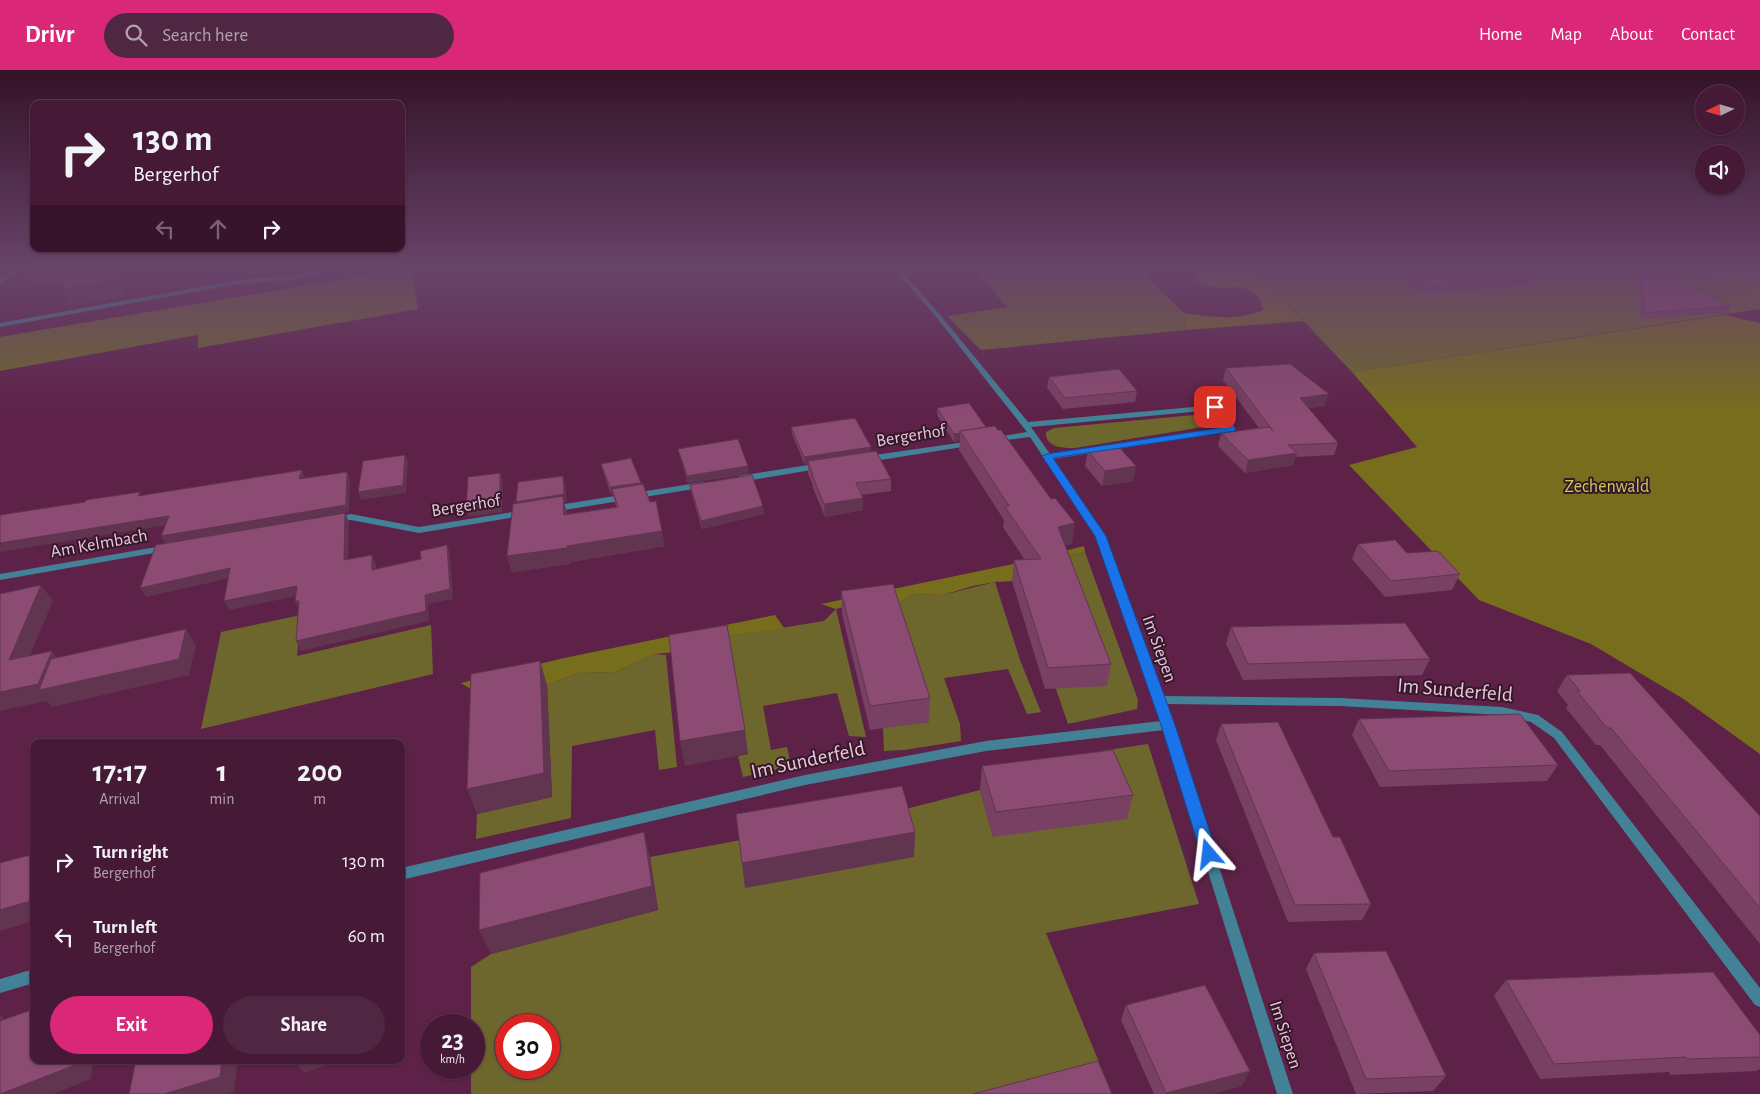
<!DOCTYPE html>
<style>
:root{--surface:#461a37;--page:#502742;--text:#f1f3f6;--muted:#b0a1ad;--line:#5e3852;--accent:#db2777}
body{margin:0;font-family:"Alegreya Sans",sans-serif;background:var(--page);color:var(--text);height:100vh;display:flex;flex-direction:column;font-size:19px;white-space:nowrap}
*{box-sizing:border-box;margin:0}
p{font-size:16px;color:var(--muted)}
.icon{flex:none;width:28px;height:28px;fill:none;stroke:currentColor;stroke-width:2;stroke-linecap:round;stroke-linejoin:round}
.map{position:relative;flex:1;overflow:hidden}
.sheet{position:absolute;left:30px;top:669px;width:375px;height:325px;display:flex;flex-direction:column;background:var(--surface);border-radius:10px;box-shadow:0 1px 4px #0004,0 0 0 1px var(--line)}
.sheet>*{flex:none}
.banner{position:absolute;left:30px;top:30px;width:375px;height:152px;border-radius:10px;box-shadow:0 1px 4px #0004,0 0 0 1px var(--line);background:#461a37;color:var(--text);overflow:hidden}
.needle{width:32px;rotate:265deg}
.controls{position:absolute;left:1695px;top:15px;display:grid;gap:10px}
.controls a{display:grid;place-items:center;width:50px;height:50px;border-radius:50%;background:var(--surface);box-shadow:0 1px 4px #0004,0 0 0 1px var(--line);font-size:25px}
.speed{position:absolute;left:420px;top:944px;display:flex;gap:10px;font-size:25px;font-weight:700;text-align:center}
.speed>*{display:grid;place-content:center;width:65px;height:65px;border-radius:50%;background:var(--surface);box-shadow:0 1px 4px #0004,0 0 0 1px var(--line);line-height:1}
.speed small{font-size:12px;font-weight:400}
.speed .limit{border:8px solid #d22;background:#fff;color:#111}
.pin{position:absolute;display:grid;place-items:center;width:42px;height:42px;color:#fff;margin:-21px;border-radius:10px;box-shadow:0 2px 8px #0006}
.me{position:absolute;width:55px;margin:-28px;rotate:343deg;stroke-linejoin:round;filter:drop-shadow(0 0 4px #0008)}
.turn{display:flex;align-items:center;gap:18px;height:105px;padding:0 20px;font-size:22px}
.turn .icon{width:65px;height:65px;stroke-width:2.5}
.turn b{display:block;font-size:35px;line-height:42px}
.lanes{display:flex;align-items:center;height:48px;padding:0 20px;background:#0003;justify-content:center;gap:25px;direction:ltr}
.lanes .off{opacity:.35}
.eta{display:flex;justify-content:space-evenly;align-items:center;height:85px;text-align:center}
.eta b{font-size:30px;font-weight:700;line-height:35px}
.button{display:flex;gap:10px;margin-top:auto;padding:10px 20px}
.button a{flex:1;height:58px;border-radius:30px;background:var(--accent);color:#fff;font-size:20px;font-weight:700;line-height:58px;text-align:center}
.button a+a{background:var(--page);color:var(--text)}
ul{padding:0;list-style:none}
li{display:flex;align-items:center;gap:15px;height:75px;padding:0 20px}
li div{flex:1}
li b{display:block;font-size:19px}
li em{font-style:normal}
header{display:flex;align-items:center;gap:30px;box-sizing:border-box;height:70px;padding:0 25px;background:var(--accent);color:#fff}
header strong{font-size:24px}
nav{display:flex;gap:28px;margin-inline-start:auto;font-size:18px}
.search{width:350px;height:45px;background:var(--page);display:flex;align-items:center;gap:12px;box-sizing:border-box;padding:0 18px;border-radius:28px;color:var(--muted);font-size:19px}
.map>svg:first-child{display:block}
.green{fill:#6d672d;fill-rule:evenodd}
.forest{fill:#766e1c}
.lines{fill:none;stroke-linecap:round;stroke-linejoin:round}
.stream{stroke:#338a67;stroke-width:6}
.minor{fill:#438197;fill-rule:evenodd}
.wall{fill:#784062}
.shaded-wall{fill:#613450}
.building{fill:#8b4b72;stroke:#613450}
.route{fill:#1a73e8;stroke:#114b97}
.labels{text-anchor:middle;dominant-baseline:central;stroke-width:4;stroke-linejoin:round;paint-order:stroke}
.street-label{font-size:18px;fill:#ebc5da;stroke:#341829}
.park-label{font-size:18px;fill:#d2c75b;stroke:#341829}
.near-street-label{font-size:21px;fill:#ebc5da;stroke:#341829}
</style>
<header>
<strong>Drivr</strong>
<div class="search"><svg class="icon" aria-label="search" viewBox="0 0 24 24"><circle cx="10" cy="10" r="6"/><path d="M15 15l6 6"/></svg>Search here</div>
<nav><a>Home</a><a>Map</a><a>About</a><a>Contact</a></nav>
</header>
<div class="map">
<svg width="1760" height="1024" viewBox="0 0 1760 1024">
<rect width="100%" height="100%" fill="#5e2249"/>
<g class="green">
<path d="M 395,200 L 412,200 L 418,239 L 198,278 L 198,265 L 0,301 L 0,267 Z"/>
<path d="M 975,200 L 1140,200 L 1184,243 L 1186,260 L 981,280 L 947,246 L 1007,237 Z"/>
<path d="M 1255,200 L 1690,200 L 1760,227 L 1760,239 L 1352,302 Z"/>
<path d="M 1194,345 L 1206,348 L 1209,354 L 1203,357 L 1075,378 C 1064,378 1045,378 1046,362 L 1054,358 Z"/>
<path d="M 1085,482 L 1138,630 L 1137,639 L 1068,654 L 1056,619 L 1030,495 Z"/>
<path d="M 995,512 L 1020,590 L 1041,642 L 1027,644 L 1008,599 L 944,608 L 960,654 L 961,671 L 904,680 L 884,681 L 883,658 L 928,652 L 893,538 L 914,524 L 943,525 Z"/>
<path d="M 836,539 L 866,667 L 849,666 L 837,623 L 763,636 L 771,680 L 787,677 L 791,696 L 743,707 L 738,686 L 748,684 L 698,580 L 730,566 L 824,551 Z"/>
<path d="M 301,545 L 297,586 L 431,555 L 433,604 L 201,659 L 221,562 Z"/>
<path d="M 654,584 L 666,585 L 677,697 L 659,700 L 655,660 L 572,676 L 571,748 L 476,769 L 477,744 L 552,727 L 547,615 L 579,603 L 616,602 Z"/>
<path d="M 1148,674 L 1199,834 L 1046,863 L 1103,1002 L 1093,1006 L 1027,1024 L 471,1024 L 471,998 L 474,998 L 474,955 L 471,955 L 471,897 L 491,884 L 658,840 L 650,787 L 902,740 L 980,720 L 993,767 L 1108,705 L 1101,681 ZM 506,955 L 549,955 L 549,998 L 506,998 Z"/>
</g>
<g class="forest">
<path d="M 1194,200 L 1255,200 L 1303,251 L 1186,260 L 1184,243 C 1212,247 1236,251 1263,240 L 1259,226 L 1242,217 L 1216,218 L 1194,212 Z"/>
<path d="M 1690,200 L 1760,200 L 1760,227 Z"/>
<path d="M 1725,245 L 1760,253 L 1760,684 L 1682,628 L 1591,574 L 1479,530 L 1349,395 L 1417,377 L 1352,302 Z"/>
<path d="M 1084,476 L 1085,482 L 1030,495 L 1012,511 L 995,512 L 973,516 L 943,525 L 914,524 L 893,538 L 872,529 L 836,539 L 821,534 L 1023,492 Z"/>
<path d="M 775,545 L 784,558 L 730,566 L 698,580 L 654,584 L 616,602 L 579,603 L 547,615 L 482,626 L 461,613 L 564,588 Z"/>
</g>
<g class="lines">
<g class="stream">
<path d="M 1742,200 L 1760,206"/>
<path d="M 0,211 L 14,200"/>
</g>
<g class="minor">
<path d="M 326,200 L 338,200 L 289,210 L 238,214 L 0,257 L 0,253 L 238,210 L 289,206 Z"/>
<path d="M 895,200 L 901,200 L 941,246 L 1028,352 L 1215,335 L 1218,335 L 1236,359 L 1232,361 L 1053,389 L 1105,466 L 1163,626 L 1340,628 L 1502,637 L 1538,645 L 1562,662 L 1760,918 L 1760,937 L 1755,935 L 1554,668 L 1531,652 L 1502,645 L 1340,636 L 1166,634 L 1293,1024 L 1277,1024 L 1164,660 L 986,681 L 805,715 L 401,810 L 401,798 L 805,705 L 986,671 L 1161,651 L 1095,466 L 1030,367 L 991,372 L 991,368 L 1027,362 L 937,248 ZM 1213,340 L 1227,357 L 1050,384 L 1031,357 Z"/>
<path d="M 972,371 L 975,371 L 975,375 L 868,392 L 864,389 L 868,386 Z"/>
<path d="M 821,393 L 824,394 L 825,396 L 824,398 L 739,412 L 735,409 L 739,406 Z"/>
<path d="M 703,412 L 707,415 L 706,417 L 552,442 L 547,439 L 552,436 Z"/>
<path d="M 525,440 L 528,441 L 530,443 L 528,445 L 419,463 L 351,450 L 335,453 L 330,450 L 332,448 L 351,444 L 419,457 Z"/>
<path d="M 168,475 L 171,476 L 173,478 L 171,480 L 0,510 L 0,504 Z"/>
<path d="M 34,899 L 34,913 L 0,923 L 0,909 Z"/>
</g>
</g>
<g class="wall">
<path d="M 19,200 L 133,200 L 119,207 L 125,226 L 72,236 L 63,213 L 24,210 Z"/>
<path d="M 1384,200 L 1518,200 L 1536,209 L 1533,215 L 1426,224 Z"/>
<path d="M 1637,200 L 1657,200 L 1731,236 L 1728,243 L 1641,249 Z"/>
<path d="M 1226,298 L 1325,336 L 1308,338 L 1338,373 L 1334,385 L 1295,387 L 1293,395 L 1245,403 L 1218,376 L 1221,363 L 1259,358 L 1223,310 Z"/>
<path d="M 1049,307 L 1137,321 L 1135,332 L 1063,339 L 1047,318 Z"/>
<path d="M 937,338 L 1072,474 L 1065,475 L 1111,594 L 1107,616 L 1045,619 L 1012,511 L 1014,490 L 1025,490 L 1003,457 L 1004,450 L 959,380 L 960,371 L 954,372 L 937,345 Z"/>
<path d="M 791,357 L 871,382 L 891,409 L 891,421 L 862,425 L 863,440 L 825,447 L 813,418 L 812,413 L 808,404 L 808,394 L 805,395 L 792,364 Z"/>
<path d="M 678,379 L 749,404 L 688,413 L 680,386 Z"/>
<path d="M 1088,381 L 1133,411 L 1102,416 L 1085,396 Z"/>
<path d="M 601,394 L 641,413 L 665,476 L 571,492 L 571,494 L 512,502 L 507,486 L 517,434 L 516,432 L 565,414 L 566,432 L 564,432 L 567,444 L 616,437 L 613,425 L 611,425 L 603,401 Z"/>
<path d="M 690,415 L 764,444 L 702,459 L 691,422 Z"/>
<path d="M 1358,474 L 1407,483 L 1460,504 L 1452,520 L 1385,527 L 1352,489 Z"/>
<path d="M 841,521 L 930,628 L 929,652 L 870,660 L 842,544 Z"/>
<path d="M 1231,557 L 1430,589 L 1422,605 L 1243,610 L 1226,574 Z"/>
<path d="M 1567,605 L 1760,746 L 1760,874 L 1600,675 L 1596,675 L 1566,638 L 1568,635 L 1557,621 Z"/>
<path d="M 1359,649 L 1558,695 L 1547,711 L 1380,717 L 1352,665 Z"/>
<path d="M 1221,654 L 1333,767 L 1371,834 L 1362,850 L 1288,852 L 1216,670 Z"/>
<path d="M 982,696 L 1133,725 L 1127,749 L 993,767 L 980,720 Z"/>
<path d="M 1314,883 L 1446,1006 L 1433,1021 L 1356,1024 L 1306,899 Z"/>
<path d="M 1506,910 L 1760,965 L 1760,999 L 1757,1001 L 1670,1005 L 1669,1002 L 1540,1009 L 1494,926 Z"/>
<path d="M 1126,935 L 1242,1016 L 1211,1024 L 1154,1024 L 1121,950 Z"/>
</g>
<g class="shaded-wall">
<path d="M 114,200 L 133,200 L 119,207 L 125,226 L 72,236 L 63,219 Z"/>
<path d="M 1329,324 L 1325,336 L 1296,340 L 1300,328 Z"/>
<path d="M 960,363 L 960,371 L 954,372 L 954,364 Z"/>
<path d="M 871,377 L 871,384 L 808,391 L 808,394 L 805,395 L 804,387 Z"/>
<path d="M 1297,383 L 1293,395 L 1245,403 L 1248,390 Z"/>
<path d="M 405,385 L 408,392 L 406,423 L 361,430 L 358,422 Z"/>
<path d="M 748,396 L 749,404 L 688,413 L 687,406 Z"/>
<path d="M 1136,396 L 1133,411 L 1102,416 L 1105,401 Z"/>
<path d="M 302,400 L 305,407 L 302,417 L 299,409 Z"/>
<path d="M 347,402 L 350,409 L 349,442 L 165,474 L 161,466 Z"/>
<path d="M 500,403 L 503,410 L 502,442 L 469,447 L 466,439 Z"/>
<path d="M 563,406 L 565,414 L 566,432 L 564,432 L 566,442 L 568,460 L 518,440 L 516,432 Z"/>
<path d="M 641,413 L 642,420 L 612,419 L 613,425 L 611,425 L 610,417 Z"/>
<path d="M 863,428 L 863,440 L 825,447 L 824,434 Z"/>
<path d="M 763,436 L 764,444 L 702,459 L 701,451 Z"/>
<path d="M 345,443 L 349,452 L 348,500 L 344,490 Z"/>
<path d="M 169,446 L 173,454 L 0,482 L 0,473 Z"/>
<path d="M 1075,453 L 1072,474 L 1055,477 L 1058,457 Z"/>
<path d="M 662,461 L 665,476 L 571,492 L 571,494 L 512,502 L 507,486 Z"/>
<path d="M 447,475 L 450,484 L 453,529 L 428,534 L 429,551 L 301,581 L 296,571 L 425,525 Z"/>
<path d="M 372,485 L 376,494 L 376,509 L 372,500 Z"/>
<path d="M 230,498 L 235,507 L 146,527 L 140,518 Z"/>
<path d="M 41,515 L 53,531 L 21,606 L 9,590 Z"/>
<path d="M 297,516 L 302,525 L 229,540 L 224,531 Z"/>
<path d="M 295,531 L 299,531 L 300,541 Z"/>
<path d="M 186,559 L 196,575 L 189,605 L 52,637 L 47,631 L 0,641 L 0,622 L 52,581 L 64,597 Z"/>
<path d="M 540,591 L 547,615 L 552,727 L 477,744 L 467,719 Z"/>
<path d="M 745,660 L 748,684 L 685,696 L 680,671 Z"/>
<path d="M 401,690 L 403,695 L 405,736 L 401,737 Z"/>
<path d="M 644,762 L 650,787 L 658,840 L 491,884 L 479,860 Z"/>
<path d="M 915,762 L 914,787 L 745,818 L 742,793 Z"/>
<path d="M 34,830 L 34,851 L 0,861 L 0,840 Z"/>
<path d="M 0,945 L 8,952 L 0,969 Z"/>
<path d="M 76,990 L 93,990 L 91,1009 L 53,1024 L 0,1024 Z"/>
<path d="M 222,990 L 238,990 L 234,1022 L 227,1024 L 164,1024 Z"/>
<path d="M 293,990 L 341,990 L 304,1003 Z"/>
<path d="M 1250,1001 L 1242,1016 L 1211,1024 L 1165,1024 L 1166,1023 Z"/>
</g>
<g class="building">
<path d="M 65,200 L 114,200 L 117,209 L 63,219 Z"/>
<path d="M 1397,200 L 1518,200 L 1536,209 L 1429,217 Z"/>
<path d="M 1641,200 L 1657,200 L 1731,236 L 1645,243 Z"/>
<path d="M 1290,294 L 1329,324 L 1300,328 L 1338,373 L 1288,375 L 1297,383 L 1248,390 L 1221,363 L 1269,357 L 1273,361 L 1226,298 Z"/>
<path d="M 1119,299 L 1137,321 L 1065,328 L 1049,307 Z"/>
<path d="M 969,333 L 986,357 L 960,361 L 960,363 L 954,364 L 937,338 Z"/>
<path d="M 855,348 L 871,377 L 804,387 L 791,357 Z"/>
<path d="M 995,356 L 998,360 L 1001,360 L 1051,429 L 1055,428 L 1075,453 L 1058,457 L 1111,594 L 1048,598 L 1014,490 L 1041,489 L 1005,437 L 1009,436 L 960,361 Z"/>
<path d="M 738,369 L 748,396 L 687,406 L 678,379 Z"/>
<path d="M 1118,376 L 1136,396 L 1105,401 L 1088,381 Z"/>
<path d="M 876,381 L 891,409 L 856,413 L 863,428 L 824,434 L 812,405 L 813,405 L 808,391 Z"/>
<path d="M 405,385 L 403,415 L 358,422 L 363,391 Z"/>
<path d="M 631,388 L 641,413 L 610,417 L 601,394 Z"/>
<path d="M 302,400 L 299,409 L 347,402 L 346,435 L 161,466 L 169,446 L 0,473 L 0,445 L 85,432 L 86,430 L 140,422 L 138,426 Z"/>
<path d="M 500,403 L 500,434 L 466,439 L 468,407 Z"/>
<path d="M 752,405 L 763,436 L 701,451 L 690,415 Z"/>
<path d="M 563,406 L 564,424 L 516,432 L 518,412 Z"/>
<path d="M 643,414 L 650,432 L 656,431 L 662,461 L 567,476 L 567,478 L 507,486 L 513,434 L 563,426 L 564,445 L 618,437 L 612,419 Z"/>
<path d="M 345,443 L 344,490 L 372,485 L 372,500 L 421,489 L 420,481 L 447,475 L 450,519 L 425,525 L 426,541 L 296,571 L 299,531 L 295,531 L 297,516 L 224,531 L 230,498 L 140,518 L 156,475 Z"/>
<path d="M 1395,470 L 1407,483 L 1438,481 L 1460,504 L 1391,511 L 1358,474 Z"/>
<path d="M 893,514 L 930,628 L 870,636 L 841,521 Z"/>
<path d="M 41,515 L 9,590 L 52,581 L 38,614 L 0,622 L 0,524 Z"/>
<path d="M 1405,553 L 1430,589 L 1248,594 L 1231,557 Z"/>
<path d="M 727,555 L 745,660 L 680,671 L 669,565 Z"/>
<path d="M 186,559 L 179,589 L 39,620 L 51,589 Z"/>
<path d="M 540,591 L 544,703 L 467,719 L 471,604 Z"/>
<path d="M 1630,603 L 1760,746 L 1760,838 L 1611,658 L 1607,658 L 1577,621 L 1580,621 L 1567,605 Z"/>
<path d="M 1520,644 L 1558,695 L 1389,701 L 1359,649 Z"/>
<path d="M 1278,652 L 1333,767 L 1340,767 L 1371,834 L 1295,835 L 1221,654 Z"/>
<path d="M 1113,680 L 1133,725 L 996,742 L 982,696 Z"/>
<path d="M 902,716 L 915,762 L 742,793 L 736,744 Z"/>
<path d="M 644,762 L 652,816 L 479,860 L 480,803 Z"/>
<path d="M 34,784 L 34,830 L 0,840 L 0,793 Z"/>
<path d="M 1386,881 L 1446,1006 L 1366,1009 L 1314,883 Z"/>
<path d="M 1713,902 L 1760,965 L 1760,987 L 1687,989 L 1686,987 L 1554,994 L 1506,910 Z"/>
<path d="M 1205,915 L 1250,1001 L 1166,1023 L 1126,935 Z"/>
<path d="M 34,939 L 34,990 L 76,990 L 75,995 L 0,1024 L 0,951 Z"/>
<path d="M 136,990 L 222,990 L 220,1007 L 164,1024 L 129,1024 Z"/>
<path d="M 1098,991 L 1112,1024 L 973,1024 Z"/>
</g>
<linearGradient id="sky" x2="0" y2="1"><stop stop-color="#341328"/><stop offset="0.58" stop-color="#68446a"/><stop offset="1" stop-color="#68446a" stop-opacity="0"/></linearGradient>
<rect width="1760" height="343" fill="url(#sky)"/>
<path class="route" d="M 1215,334 L 1218,335 L 1235,357 L 1235,361 L 1053,388 L 1106,466 L 1175,655 L 1217,784 L 1214,789 L 1209,791 L 1204,789 L 1201,784 L 1161,655 L 1095,466 L 1042,386 L 1047,384 L 1226,357 L 1211,337 Z"/>
<g class="labels">
<g class="street-label">
<text transform="translate(911 366) rotate(-9)">Bergerhof</text>
<text transform="translate(466 436) rotate(-9)">Bergerhof</text>
<text transform="translate(99 474) rotate(-10)">Am Kelmbach</text>
<text transform="translate(1159 579) rotate(70)">Im Siepen</text>
<text transform="translate(1285 965) rotate(72)">Im Siepen</text>
</g>
<g class="park-label">
<text x="1607" y="417">Zechenwald</text>
</g>
<g class="near-street-label">
<text transform="translate(1455 620) rotate(5)">Im Sunderfeld</text>
<text transform="translate(808 690) rotate(-12)">Im Sunderfeld</text>
</g>
</g>
</svg>
<div class="controls">
<a><svg class="needle" viewBox="-14 -14 28 28"><path d="M0-13l5 13h-10z" fill="#e53935"/><path d="M0 13l5-13h-10z" fill="#b0a1ad"/></svg></a>
<a><svg class="icon" aria-label="sound" viewBox="0 0 24 24"><path d="M4 9h4l5-4v14l-5-4H4zM17 9q2 3 0 6"/></svg></a>
</div>
<div class="speed"><div>23<small>km/h</small></div><div class="limit">30</div></div>
<div class="pin" style="left:1215px;top:337px;background:#d93025"><svg class="icon" aria-label="arrive" viewBox="0 0 24 24"><path d="M6 21V4h12l-3 4 3 4H6"/></svg></div>
<svg class="me" style="left:1209px;top:784px" viewBox="-20 -20 40 40"><path d="M0-17L14 15 0 8-14 15z" fill="#1a73e8" stroke="#fff" stroke-width="4"/></svg>
<div class="banner">
<div class="turn"><svg class="icon" aria-label="right" viewBox="0 0 24 24"><path d="M7 20v-9h11M14 6l5 5-5 5"/></svg><div><b>130 m</b>Bergerhof</div></div>
<div class="lanes"><svg class="icon off" aria-label="left" viewBox="0 0 24 24"><path d="M17 20v-9H6M10 6l-5 5 5 5"/></svg><svg class="icon off" aria-label="ahead" viewBox="0 0 24 24"><path d="M12 20V5M6 11l6-6 6 6"/></svg><svg class="icon" aria-label="right" viewBox="0 0 24 24"><path d="M7 20v-9h11M14 6l5 5-5 5"/></svg></div>
</div>
<section class="sheet">
<div class="eta">
<div><b>17:17</b><p>Arrival</p></div>
<div><b>1</b><p>min</p></div>
<div><b>200</b><p>m</p></div>
</div>
<ul>
<li><svg class="icon" aria-label="right" viewBox="0 0 24 24"><path d="M7 20v-9h11M14 6l5 5-5 5"/></svg><div><b>Turn right</b><p>Bergerhof</p></div><em>130 m</em></li>
<li><svg class="icon" aria-label="left" viewBox="0 0 24 24"><path d="M17 20v-9H6M10 6l-5 5 5 5"/></svg><div><b>Turn left</b><p>Bergerhof</p></div><em>60 m</em></li>
</ul>
<div class="button"><a>Exit</a><a>Share</a></div>
</section>
</div>
